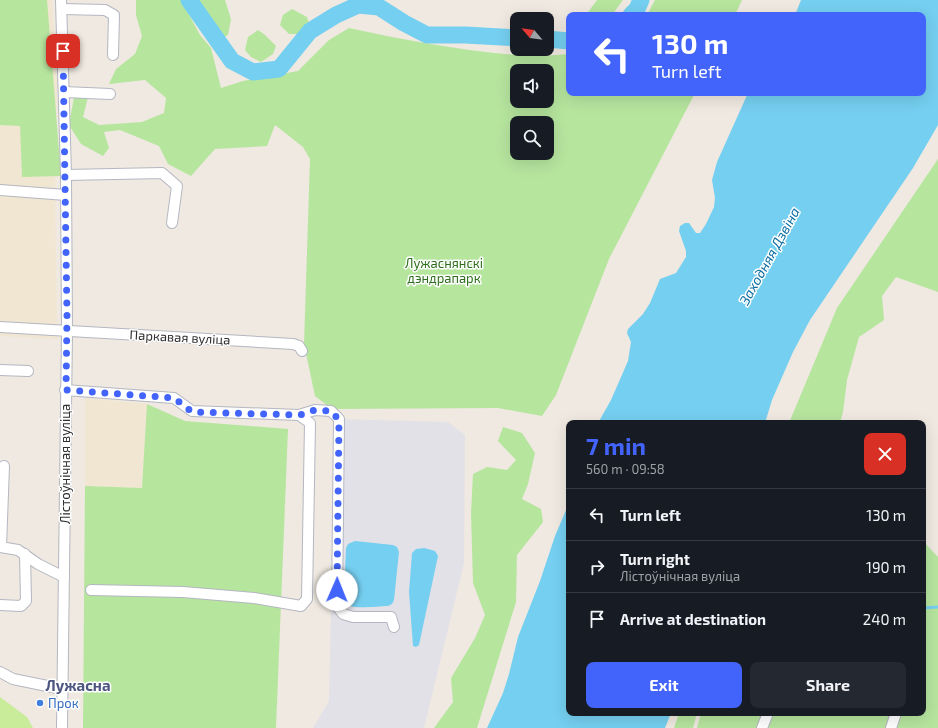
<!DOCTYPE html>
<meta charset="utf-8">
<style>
:root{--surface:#171b24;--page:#242831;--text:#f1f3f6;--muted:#9ea1a6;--line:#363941;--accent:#4264fb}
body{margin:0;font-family:"Exo 2",sans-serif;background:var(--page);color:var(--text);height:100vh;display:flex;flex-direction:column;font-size:15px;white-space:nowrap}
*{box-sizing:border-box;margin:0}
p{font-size:13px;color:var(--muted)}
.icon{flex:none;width:22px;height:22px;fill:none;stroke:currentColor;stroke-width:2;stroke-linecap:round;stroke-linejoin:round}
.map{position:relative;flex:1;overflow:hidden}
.sheet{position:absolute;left:566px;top:420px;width:360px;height:296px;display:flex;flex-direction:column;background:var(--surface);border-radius:8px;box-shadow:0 4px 16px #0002}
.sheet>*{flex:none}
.banner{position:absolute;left:566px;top:12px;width:360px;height:84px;border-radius:8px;box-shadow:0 4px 16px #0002;background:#4264fb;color:#fff;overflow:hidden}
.needle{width:26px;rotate:299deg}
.tools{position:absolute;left:510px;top:12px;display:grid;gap:8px}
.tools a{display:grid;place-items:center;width:44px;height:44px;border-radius:8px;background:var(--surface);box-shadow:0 4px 16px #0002;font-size:20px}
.pin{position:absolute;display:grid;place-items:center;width:34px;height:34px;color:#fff;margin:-17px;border-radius:8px;box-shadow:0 2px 6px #0006}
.me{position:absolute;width:44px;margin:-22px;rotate:1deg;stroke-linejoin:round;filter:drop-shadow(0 0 3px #0008)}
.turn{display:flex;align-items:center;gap:14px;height:84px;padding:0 20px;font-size:18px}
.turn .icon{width:52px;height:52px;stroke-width:2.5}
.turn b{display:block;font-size:28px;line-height:34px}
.round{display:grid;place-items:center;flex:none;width:42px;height:42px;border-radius:8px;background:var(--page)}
.headline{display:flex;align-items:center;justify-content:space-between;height:68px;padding:0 20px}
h1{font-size:24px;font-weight:700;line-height:30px;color:var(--accent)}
.primary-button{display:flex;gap:8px;margin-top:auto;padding:8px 20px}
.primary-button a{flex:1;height:46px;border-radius:8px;background:var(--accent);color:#fff;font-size:16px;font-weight:700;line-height:46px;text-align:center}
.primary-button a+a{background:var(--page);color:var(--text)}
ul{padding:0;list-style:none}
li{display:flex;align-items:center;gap:12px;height:52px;padding:0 20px;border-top:1px solid var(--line)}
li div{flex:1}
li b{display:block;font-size:15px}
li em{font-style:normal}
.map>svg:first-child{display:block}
.industrial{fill:#e3e1e8}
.education{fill:#f0e6d1}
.green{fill:#b6e59e;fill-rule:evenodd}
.pitch{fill:#c9ec9a}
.water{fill:#75cff0}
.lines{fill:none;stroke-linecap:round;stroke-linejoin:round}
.stream{stroke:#75cff0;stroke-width:3}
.river{stroke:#75cff0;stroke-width:17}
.minor-casing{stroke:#b4b7c1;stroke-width:12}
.minor{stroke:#fff;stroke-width:10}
.route{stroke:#4264fb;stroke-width:7;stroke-dasharray:0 12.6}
.shop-dot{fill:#3f7fe0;stroke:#fff;stroke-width:1.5}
.labels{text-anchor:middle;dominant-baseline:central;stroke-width:3;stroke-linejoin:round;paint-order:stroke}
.park-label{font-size:13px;fill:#2c6e1b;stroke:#fff}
.street-label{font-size:13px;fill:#2e2e2e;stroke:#fff}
.shop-label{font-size:13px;fill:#366cbe;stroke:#fff;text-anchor:start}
.water-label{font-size:14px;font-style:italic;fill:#0d6fa3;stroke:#fff}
.quarter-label{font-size:15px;font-weight:bold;fill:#4d5680;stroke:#fff}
</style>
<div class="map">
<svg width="938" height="728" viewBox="0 0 938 728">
<rect width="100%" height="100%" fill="#efe9e1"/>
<path class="industrial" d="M 335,419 L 448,422 L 465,435 L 464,563 L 424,728 L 313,728 L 329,701 Z"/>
<g class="education">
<path d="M 0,0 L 52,0 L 57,83 L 55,194 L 57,339 L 0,336 Z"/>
<path d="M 85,398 L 147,404 L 142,488 L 85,486 Z"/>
</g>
<g class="green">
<path d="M 0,0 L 47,0 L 61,176 L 22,177 L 20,126 L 0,125 Z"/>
<path d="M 136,0 L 181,0 L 200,35 L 211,48 L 221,88 L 243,81 L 298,71 L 329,40 L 349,28 C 409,41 468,52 529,56 C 543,56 556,55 569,54 L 569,93 L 695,93 L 609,259 L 556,395 L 542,416 L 498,408 L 332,409 L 315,396 L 304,344 L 310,159 L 303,147 L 275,125 L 267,146 L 215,149 L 191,176 L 168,164 L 159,146 L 120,130 L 104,132 L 109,148 L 103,156 L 81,144 L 69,125 L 74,97 L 88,97 L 83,117 L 99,125 L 142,122 L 164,113 L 166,98 L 145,80 L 109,84 L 116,69 L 135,54 L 142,36 L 136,15 ZM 517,71 L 547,71 L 547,101 L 517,101 ZM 517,123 L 547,123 L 547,153 L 517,153 Z"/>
<path d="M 197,0 L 225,0 L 231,19 L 228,35 L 224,37 L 199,6 Z"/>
<path d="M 597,0 L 623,0 L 612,15 L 586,15 Z"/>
<path d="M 655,0 L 742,0 L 735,15 L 647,15 Z"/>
<path d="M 292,9 L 307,17 L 309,24 L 299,34 L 289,34 L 280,25 L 283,15 Z"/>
<path d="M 258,30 L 265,35 L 276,46 L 273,54 L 261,62 L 251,57 L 245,50 L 248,37 Z"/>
<path d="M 938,159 L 938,292 L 896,277 L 882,296 L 884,320 L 859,337 L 847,380 L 843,412 L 840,423 L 789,423 L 837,308 Z"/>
<path d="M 147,404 L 185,421 L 288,429 L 276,728 L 83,728 L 85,486 L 142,488 Z"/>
<path d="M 503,427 L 522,433 L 535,453 L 528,484 L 522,499 L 541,509 L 543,522 L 517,555 L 516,602 L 477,728 L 434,728 L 453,702 L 451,678 L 475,638 L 485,615 L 473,583 L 471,513 L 473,474 L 487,467 L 507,470 L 516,460 L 498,441 Z"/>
<path d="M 923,541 L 938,557 L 938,728 L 697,728 L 701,713 L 923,713 Z"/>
<path d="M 679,713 L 697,713 L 693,728 L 674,728 Z"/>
</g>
<path class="pitch" d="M 0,697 L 27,717 L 33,728 L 0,728 Z"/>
<g class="water">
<path d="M 801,0 L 938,0 L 938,125 L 913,168 L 810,320 L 793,352 L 772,400 L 765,423 L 598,423 L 611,400 L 628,361 L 631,342 L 627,333 L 628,329 L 643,314 L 650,303 L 660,279 L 676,273 L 686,257 L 686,251 L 679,231 L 680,226 L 685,223 L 689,223 L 696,233 L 700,233 L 706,224 L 714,207 L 715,198 L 712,180 L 717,162 L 748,93 L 923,93 L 923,15 L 795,15 Z"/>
<path d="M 569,503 L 569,713 L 671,713 L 665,728 L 487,728 L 503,693 L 509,674 L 518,637 L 540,581 L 555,536 Z"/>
<path d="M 355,541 L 393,545 L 397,547 L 399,552 L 394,600 L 392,604 L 388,606 C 378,606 359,609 351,606 C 347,604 346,599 344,595 L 346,548 L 348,544 Z"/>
<path d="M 424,548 L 435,551 L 438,556 L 419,645 L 416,647 L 413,646 L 409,592 L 412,553 L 416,549 Z"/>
</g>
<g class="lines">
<path class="stream" d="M 923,608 L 938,607"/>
<g class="river">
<path d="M 189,0 L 232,61 L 253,72 L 279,69 L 310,31 L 336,15 L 358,5 L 379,7 L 404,23 L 427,35 L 465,35 L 517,38"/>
<path d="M 631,15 L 637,9 L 641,0"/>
<path d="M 547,39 L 569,41"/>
</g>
<g class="minor-casing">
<g id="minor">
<path d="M 61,0 L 66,175 L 67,331 L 62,728"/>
<path d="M 62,9 L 105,10 L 114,15 L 113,55"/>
<path d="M 64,92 L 110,94"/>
<path d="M 66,175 L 162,173 L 177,186 L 172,223"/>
<path d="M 0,190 L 66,195"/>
<path d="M 0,327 L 293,344 L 299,346 L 302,351"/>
<path d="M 0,370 L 28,371"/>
<path d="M 65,390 L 174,398 L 192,411 L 299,415 L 315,410 L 331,411 L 339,419 L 337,606 L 343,614 L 353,617 L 391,617 L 394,627"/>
<path d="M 0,547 L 18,550 L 38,564 L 64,577"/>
<path d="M 1,547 L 4,466"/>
<path d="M 91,590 L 183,592 L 254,598 L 301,606 L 307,599 L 310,423 L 299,415"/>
<path d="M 0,605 L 21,606 L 26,601 L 25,554"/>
<path d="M 0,672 L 13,679 L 62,689"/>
<path d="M 762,728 L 768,713"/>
<path d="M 891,728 L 896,713"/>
</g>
</g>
<use href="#minor" class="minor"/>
</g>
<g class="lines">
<path class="route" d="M 63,51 L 67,316 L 66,390 L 174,398 L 192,412 L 300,415 L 315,410 L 331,411 L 339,420 L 337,590"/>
</g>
<circle class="shop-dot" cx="40" cy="703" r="4"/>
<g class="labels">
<g class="park-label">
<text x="444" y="263">Лужаснянскі<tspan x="444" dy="15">дэндрапарк</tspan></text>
</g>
<g class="street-label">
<text transform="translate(180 337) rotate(3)">Паркавая вуліца</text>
<text transform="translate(65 464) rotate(-90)">Лістоўнічная вуліца</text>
</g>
<g class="shop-label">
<text x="48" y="703">Прок</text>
</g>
<g class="water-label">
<text transform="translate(769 256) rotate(-61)">Заходняя Дзвіна</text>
</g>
<g class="quarter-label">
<text x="78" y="685">Лужасна</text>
</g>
</g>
</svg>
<div class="tools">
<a><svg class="needle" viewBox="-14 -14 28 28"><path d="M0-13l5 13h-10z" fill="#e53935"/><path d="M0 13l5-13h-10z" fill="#9ea1a6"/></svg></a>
<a><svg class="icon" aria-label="sound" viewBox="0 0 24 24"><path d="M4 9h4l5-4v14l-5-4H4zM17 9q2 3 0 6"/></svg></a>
<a><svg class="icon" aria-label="search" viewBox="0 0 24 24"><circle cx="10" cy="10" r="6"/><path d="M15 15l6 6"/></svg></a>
</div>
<div class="pin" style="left:63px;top:51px;background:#d93025"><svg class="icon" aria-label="arrive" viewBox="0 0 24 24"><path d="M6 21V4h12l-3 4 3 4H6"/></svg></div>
<svg class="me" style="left:337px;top:590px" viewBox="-20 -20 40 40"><circle r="19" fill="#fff"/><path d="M0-13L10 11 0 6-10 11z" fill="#4264fb"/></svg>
<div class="banner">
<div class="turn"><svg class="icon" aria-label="left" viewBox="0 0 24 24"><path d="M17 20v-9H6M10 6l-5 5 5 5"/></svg><div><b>130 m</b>Turn left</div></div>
</div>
<section class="sheet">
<div class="headline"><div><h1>7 min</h1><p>560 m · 09:58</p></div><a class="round" style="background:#d93025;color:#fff"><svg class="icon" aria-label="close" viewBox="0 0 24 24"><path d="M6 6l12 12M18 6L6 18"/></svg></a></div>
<ul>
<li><svg class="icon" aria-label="left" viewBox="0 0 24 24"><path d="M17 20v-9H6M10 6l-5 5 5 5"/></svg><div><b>Turn left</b></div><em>130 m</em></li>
<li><svg class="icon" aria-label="right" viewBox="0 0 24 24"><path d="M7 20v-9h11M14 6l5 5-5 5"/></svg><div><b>Turn right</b><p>Лістоўнічная вуліца</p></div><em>190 m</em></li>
<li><svg class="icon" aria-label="arrive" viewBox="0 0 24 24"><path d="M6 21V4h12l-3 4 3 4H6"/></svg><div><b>Arrive at destination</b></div><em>240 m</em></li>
</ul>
<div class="primary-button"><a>Exit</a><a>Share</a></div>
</section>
</div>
